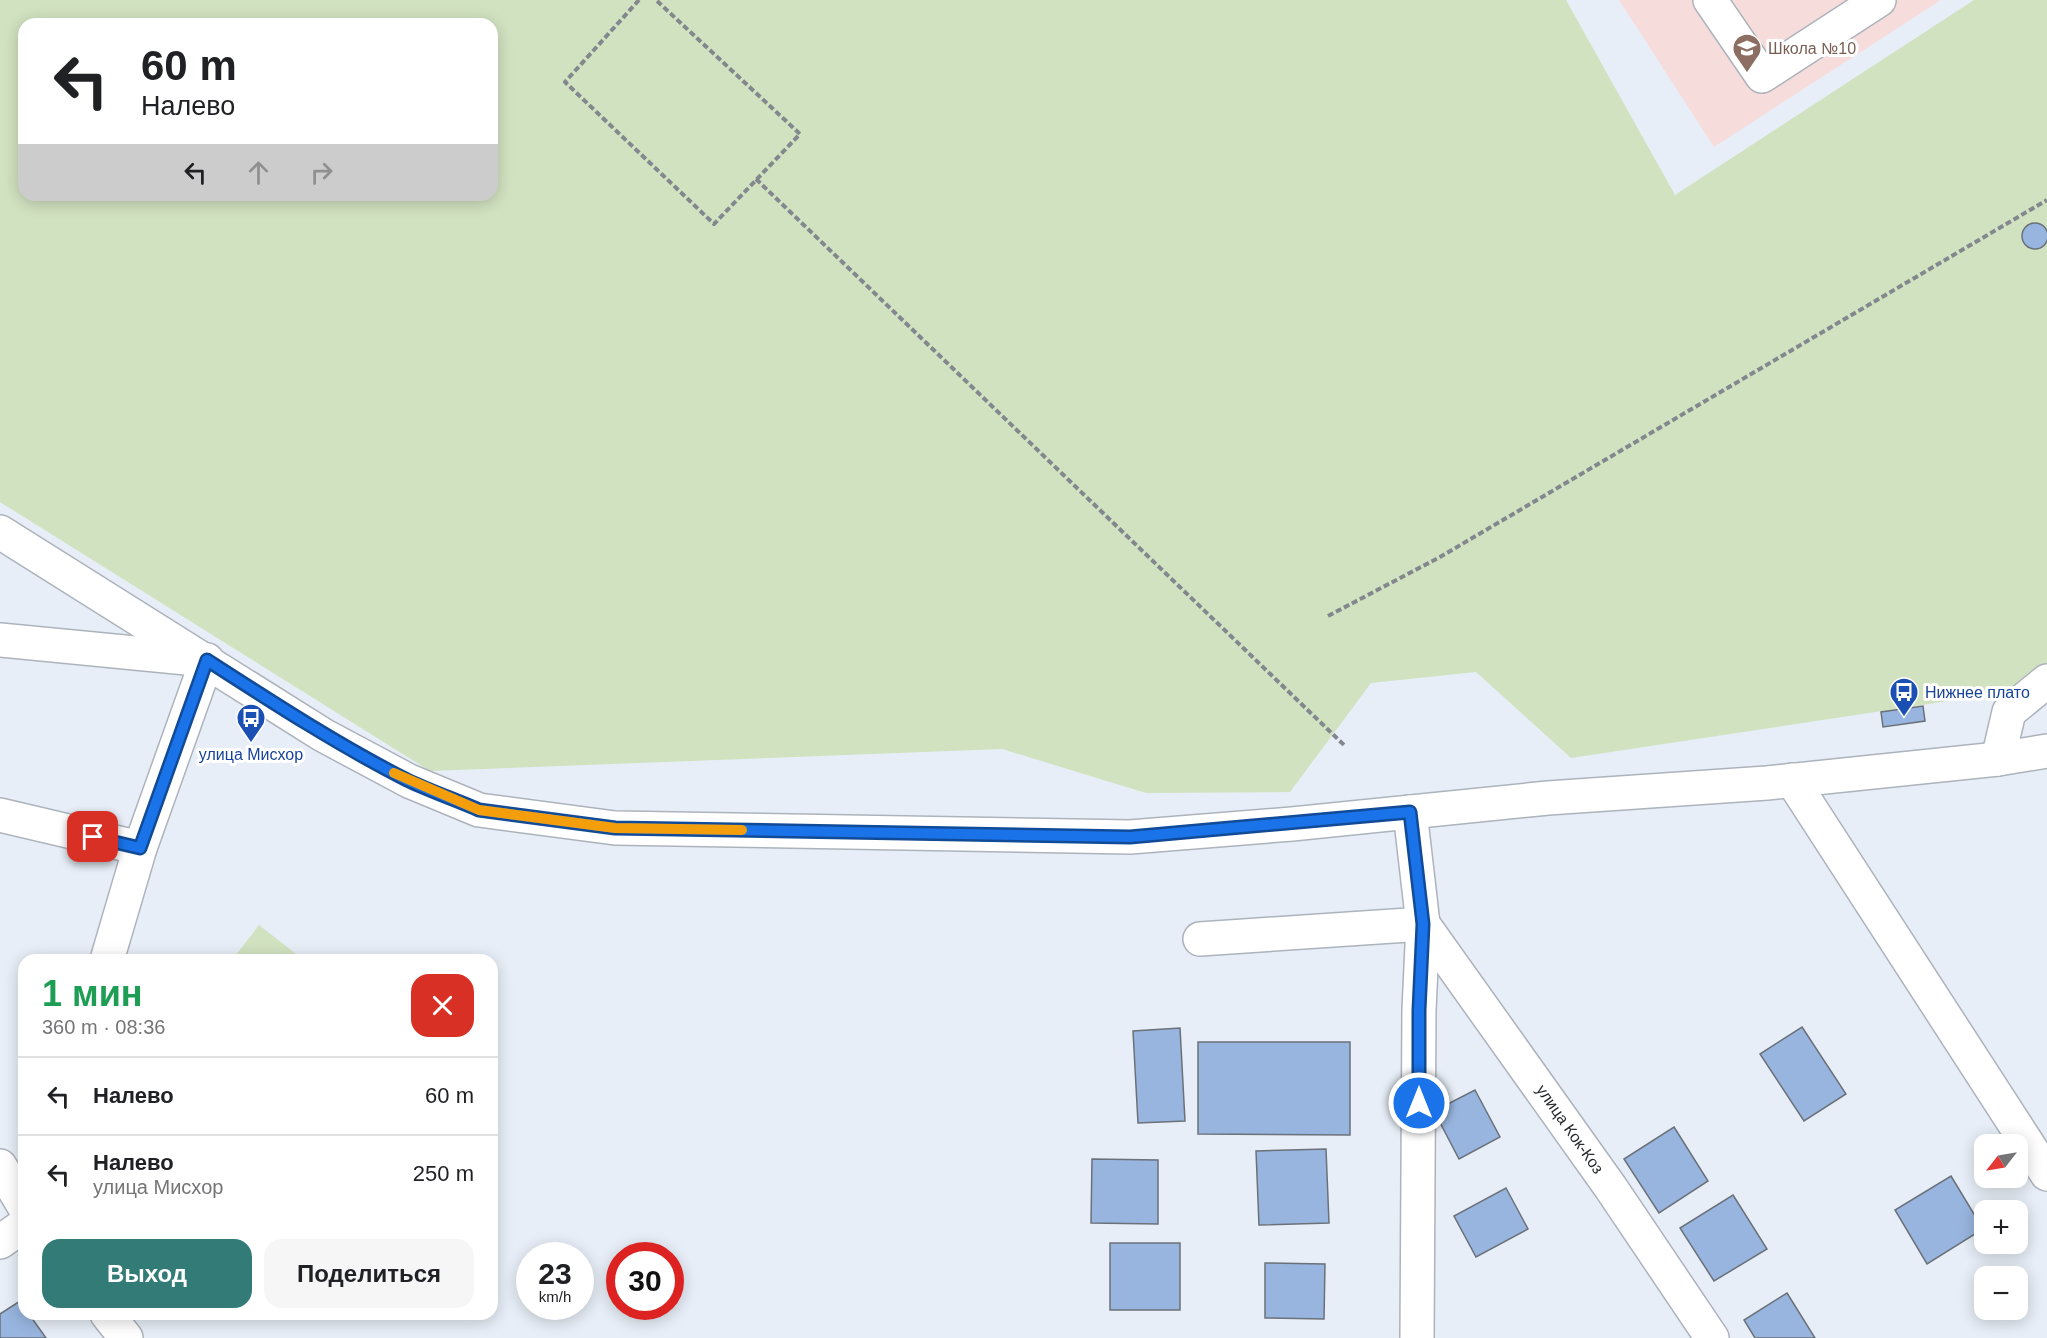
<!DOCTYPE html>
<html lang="ru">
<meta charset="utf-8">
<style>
:root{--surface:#fff;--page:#f6f6f6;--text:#202124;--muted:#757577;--line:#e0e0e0;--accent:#337b77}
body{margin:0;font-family:Arial,sans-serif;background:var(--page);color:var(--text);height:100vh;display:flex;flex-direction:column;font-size:22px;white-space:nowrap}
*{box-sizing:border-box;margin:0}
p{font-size:20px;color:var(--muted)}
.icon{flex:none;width:33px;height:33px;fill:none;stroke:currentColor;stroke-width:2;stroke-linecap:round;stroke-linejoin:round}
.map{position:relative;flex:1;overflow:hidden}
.side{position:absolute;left:18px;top:954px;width:480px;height:366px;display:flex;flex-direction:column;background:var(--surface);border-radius:18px;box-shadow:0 3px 15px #0003}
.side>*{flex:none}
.banner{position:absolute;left:18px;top:18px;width:480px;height:183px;border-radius:18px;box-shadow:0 3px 15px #0003;background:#fff;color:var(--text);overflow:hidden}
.needle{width:39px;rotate:239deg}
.controls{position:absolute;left:1974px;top:1134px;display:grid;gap:12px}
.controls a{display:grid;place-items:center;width:54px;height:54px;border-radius:12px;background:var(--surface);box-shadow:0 3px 15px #0003;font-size:30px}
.speed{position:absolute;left:516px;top:1242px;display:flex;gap:12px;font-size:30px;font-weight:700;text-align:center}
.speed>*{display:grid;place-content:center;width:78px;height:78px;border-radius:50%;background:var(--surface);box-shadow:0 3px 15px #0003;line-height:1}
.speed small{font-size:15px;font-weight:400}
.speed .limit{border:9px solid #d22;background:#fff;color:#111}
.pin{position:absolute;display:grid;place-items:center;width:51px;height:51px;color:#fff;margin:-26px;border-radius:12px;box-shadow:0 3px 9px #0006}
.me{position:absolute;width:66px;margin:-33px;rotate:0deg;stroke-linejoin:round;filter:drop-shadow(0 0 4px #0008)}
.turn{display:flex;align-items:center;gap:21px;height:126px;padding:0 24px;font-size:27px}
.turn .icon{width:78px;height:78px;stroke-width:2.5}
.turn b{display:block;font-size:42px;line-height:51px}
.lanes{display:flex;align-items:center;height:57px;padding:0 24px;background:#0003;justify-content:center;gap:30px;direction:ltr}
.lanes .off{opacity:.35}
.round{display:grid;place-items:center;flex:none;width:63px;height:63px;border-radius:18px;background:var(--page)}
.overview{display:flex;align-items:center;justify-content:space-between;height:102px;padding:0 24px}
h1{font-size:36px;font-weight:600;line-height:45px;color:#1e9e55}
.cta{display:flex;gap:12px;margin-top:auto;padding:12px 24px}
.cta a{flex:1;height:69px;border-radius:18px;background:var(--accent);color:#fff;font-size:24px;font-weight:600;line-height:69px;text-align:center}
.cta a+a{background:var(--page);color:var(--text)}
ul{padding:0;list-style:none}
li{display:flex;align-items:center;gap:18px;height:78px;padding:0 24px;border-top:2px solid var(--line)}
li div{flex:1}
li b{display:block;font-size:22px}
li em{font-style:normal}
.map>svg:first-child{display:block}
.commercial{fill:#f7dcdc}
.green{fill:#d1e2c0;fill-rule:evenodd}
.building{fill:#98b5df;stroke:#6b7179;stroke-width:1.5}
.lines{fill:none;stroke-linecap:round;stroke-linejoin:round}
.minor-casing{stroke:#adb3bc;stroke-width:36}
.path{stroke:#83888e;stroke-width:4;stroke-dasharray:6 3;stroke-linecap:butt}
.minor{stroke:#fff;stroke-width:33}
.route-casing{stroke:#114b97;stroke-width:15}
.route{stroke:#1a73e8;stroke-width:10}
.slow{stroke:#f59e0b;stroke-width:10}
.labels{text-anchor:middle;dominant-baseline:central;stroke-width:6;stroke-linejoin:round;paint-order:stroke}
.education-label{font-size:16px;fill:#785e54;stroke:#fff;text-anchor:start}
.transit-label{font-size:16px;fill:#164399;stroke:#fff;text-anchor:start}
.street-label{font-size:16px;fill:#282b2e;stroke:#fff}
</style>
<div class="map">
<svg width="2047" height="1338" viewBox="0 0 2047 1338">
<rect width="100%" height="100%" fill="#e7eef7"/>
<path class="commercial" d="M 1619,0 L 1941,0 L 1714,147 Z"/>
<g class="green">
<path d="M 0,0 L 1566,0 L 1675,195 L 1974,0 L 2047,0 L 2047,686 L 1571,758 L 1476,672 L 1371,683 L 1290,792 L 1146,793 L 1002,749 L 430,771 L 0,502 ZM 24,24 L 492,24 L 492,195 L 24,195 Z"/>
<path d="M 259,925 L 304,960 L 232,960 Z"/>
</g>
<g class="building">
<circle cx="2035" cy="236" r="13"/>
<path d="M 1923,706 L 1925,721 L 1883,727 L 1881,712 Z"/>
<path d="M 1802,1027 L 1846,1094 L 1804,1121 L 1760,1054 Z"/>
<path d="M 1180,1028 L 1185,1121 L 1138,1123 L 1133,1031 Z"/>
<path d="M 1198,1042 L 1350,1042 L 1350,1135 L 1198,1134 Z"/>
<path d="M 1475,1090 L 1500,1137 L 1459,1159 L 1434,1111 Z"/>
<path d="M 1674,1127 L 1708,1181 L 1659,1213 L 1624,1159 Z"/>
<path d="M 1326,1149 L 1329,1223 L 1259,1225 L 1256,1151 Z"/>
<path d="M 1092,1159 L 1158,1160 L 1158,1224 L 1091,1223 Z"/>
<path d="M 1951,1176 L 1983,1229 L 1927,1264 L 1895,1210 Z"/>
<path d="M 1506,1188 L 1528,1229 L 1476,1257 L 1454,1216 Z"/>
<path d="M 1733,1195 L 1767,1249 L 1714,1281 L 1680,1228 Z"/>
<rect x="1110" y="1243" width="70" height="67"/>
<path d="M 1265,1263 L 1325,1264 L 1324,1319 L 1265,1318 Z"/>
<path d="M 1787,1293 L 1815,1338 L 1755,1338 L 1744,1320 Z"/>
<path d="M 20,1301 L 24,1307 L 24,1314 L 29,1314 L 46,1338 L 0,1338 L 0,1314 Z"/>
</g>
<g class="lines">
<g class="minor-casing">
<g id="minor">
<path d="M 1710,0 L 1762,76 L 1879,0"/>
<path d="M 0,532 L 323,735 L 409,781 L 479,810 L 615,828 L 1130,837 L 1292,824 L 1548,798 L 1767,783 L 1998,759 L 2047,751"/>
<path d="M 0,640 L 207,660 L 140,848 L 107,960"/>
<path d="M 1998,759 L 2009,712 L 2047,681"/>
<path d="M 1792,780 L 2047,1174"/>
<path d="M 1410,812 L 1423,924 L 1419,1010 L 1417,1338"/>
<path d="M 0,815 L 140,848"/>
<path d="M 1200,939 L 1423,924 L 1611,1188 L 1712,1338"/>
<path d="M 0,1166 L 24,1206"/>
<path d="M 0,1242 L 24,1225"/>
<path d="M 107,1314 L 126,1338"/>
</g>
</g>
<g class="path">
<path d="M 639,0 L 565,82 L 714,224 L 800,134 L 656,0"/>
<path d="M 756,179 L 1344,745"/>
<path d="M 1328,616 L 1440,557 L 2047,200"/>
</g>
<use href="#minor" class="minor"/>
</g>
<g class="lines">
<g class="route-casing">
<path id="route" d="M 93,837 L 140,848 L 207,660 C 272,702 338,745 407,780 C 430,791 456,800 479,810 L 615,828 L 1130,837 L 1410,812 L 1423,924 L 1419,1010 L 1419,1103"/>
</g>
<use href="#route" class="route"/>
<path class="slow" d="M 394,773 L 479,810 L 615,828 L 742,830"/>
</g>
<defs>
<g id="school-pin" transform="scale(1.5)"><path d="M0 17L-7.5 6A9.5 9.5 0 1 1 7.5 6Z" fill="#8d6e63" stroke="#fff"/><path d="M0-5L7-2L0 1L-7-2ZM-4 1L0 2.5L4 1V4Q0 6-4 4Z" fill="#fff"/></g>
<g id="bus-pin" transform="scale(1.5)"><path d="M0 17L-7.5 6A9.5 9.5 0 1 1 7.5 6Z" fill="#1a4fb4" stroke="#fff"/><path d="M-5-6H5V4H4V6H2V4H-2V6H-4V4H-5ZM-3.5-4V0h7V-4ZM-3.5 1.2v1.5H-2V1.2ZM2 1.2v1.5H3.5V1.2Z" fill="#fff"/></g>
</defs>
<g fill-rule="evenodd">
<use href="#school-pin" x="1747" y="48"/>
<use href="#bus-pin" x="1904" y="692"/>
<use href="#bus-pin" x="251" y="718"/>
</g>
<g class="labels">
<g class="education-label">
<text x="1768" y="48">Школа №10</text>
</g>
<g class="transit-label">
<text x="1925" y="692">Нижнее плато</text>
<text x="251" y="754" text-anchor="middle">улица Мисхор</text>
</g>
<g class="street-label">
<text transform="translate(1570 1129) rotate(55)">улица Кок-Коз</text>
</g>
</g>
</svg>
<div class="controls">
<a><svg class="needle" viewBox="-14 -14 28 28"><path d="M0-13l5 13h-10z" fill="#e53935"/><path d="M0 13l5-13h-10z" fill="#757577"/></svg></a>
<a>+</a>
<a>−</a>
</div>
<div class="speed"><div>23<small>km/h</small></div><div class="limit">30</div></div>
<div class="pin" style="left:93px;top:837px;background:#d93025"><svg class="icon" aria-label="arrive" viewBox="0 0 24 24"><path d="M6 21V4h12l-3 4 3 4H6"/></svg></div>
<svg class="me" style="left:1419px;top:1103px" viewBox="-20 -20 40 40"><circle r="17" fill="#1a73e8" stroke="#fff" stroke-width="3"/><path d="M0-11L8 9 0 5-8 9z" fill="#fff"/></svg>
<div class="banner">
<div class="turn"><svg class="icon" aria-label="left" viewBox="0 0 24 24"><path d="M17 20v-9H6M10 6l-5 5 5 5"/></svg><div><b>60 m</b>Налево</div></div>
<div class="lanes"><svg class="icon" aria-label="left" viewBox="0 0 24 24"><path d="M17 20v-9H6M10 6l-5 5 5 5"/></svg><svg class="icon off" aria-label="ahead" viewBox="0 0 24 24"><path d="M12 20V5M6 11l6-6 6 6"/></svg><svg class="icon off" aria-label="right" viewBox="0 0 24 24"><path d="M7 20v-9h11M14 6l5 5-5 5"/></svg></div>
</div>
<section class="side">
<div class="overview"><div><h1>1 мин</h1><p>360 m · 08:36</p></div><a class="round" style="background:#d93025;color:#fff"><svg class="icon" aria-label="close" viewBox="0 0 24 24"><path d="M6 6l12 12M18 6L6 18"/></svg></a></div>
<ul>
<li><svg class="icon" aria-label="left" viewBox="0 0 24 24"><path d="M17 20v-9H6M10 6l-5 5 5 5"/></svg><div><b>Налево</b></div><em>60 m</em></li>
<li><svg class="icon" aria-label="left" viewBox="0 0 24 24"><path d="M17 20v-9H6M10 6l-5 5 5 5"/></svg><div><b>Налево</b><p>улица Мисхор</p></div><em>250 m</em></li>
</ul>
<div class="cta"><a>Выход</a><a>Поделиться</a></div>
</section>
</div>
